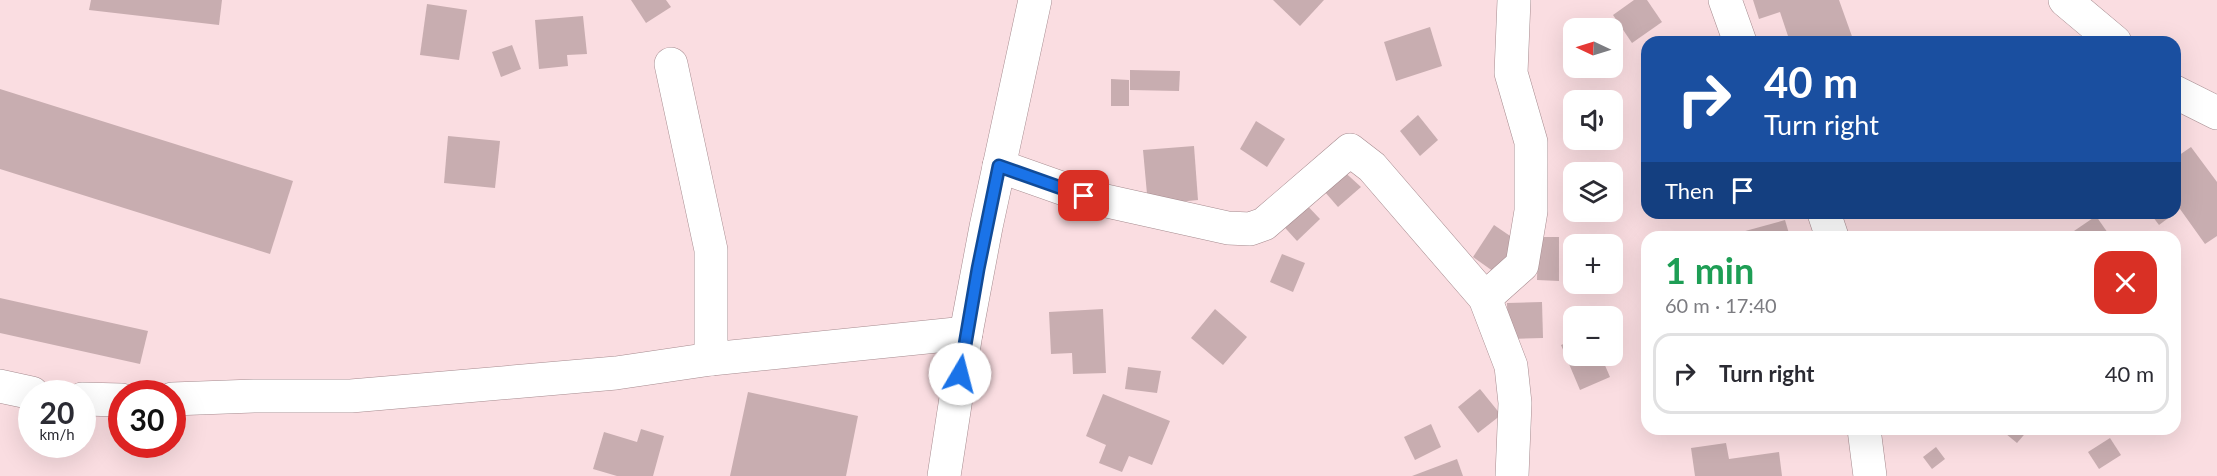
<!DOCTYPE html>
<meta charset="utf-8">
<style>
:root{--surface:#fff;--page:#f2f2f3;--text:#2b2b33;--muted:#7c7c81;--line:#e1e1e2}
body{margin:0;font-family:Lato,sans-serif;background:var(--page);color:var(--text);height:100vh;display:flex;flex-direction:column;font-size:22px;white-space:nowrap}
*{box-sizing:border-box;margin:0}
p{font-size:20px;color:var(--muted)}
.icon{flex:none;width:33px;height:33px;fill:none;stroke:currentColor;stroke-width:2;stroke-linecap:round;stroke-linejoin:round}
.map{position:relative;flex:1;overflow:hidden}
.drawer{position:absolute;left:1641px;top:231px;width:540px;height:204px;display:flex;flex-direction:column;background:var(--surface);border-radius:18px;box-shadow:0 6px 24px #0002}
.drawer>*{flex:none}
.top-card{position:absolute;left:1641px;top:36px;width:540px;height:183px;border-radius:18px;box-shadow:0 6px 24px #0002;background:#1a4fa0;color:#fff;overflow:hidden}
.needle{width:39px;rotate:274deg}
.fabs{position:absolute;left:1563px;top:18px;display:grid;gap:12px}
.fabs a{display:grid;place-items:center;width:60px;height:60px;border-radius:12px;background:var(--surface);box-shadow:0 6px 24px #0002;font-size:30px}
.speed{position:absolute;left:18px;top:380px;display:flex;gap:12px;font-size:30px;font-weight:700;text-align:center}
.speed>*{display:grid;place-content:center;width:78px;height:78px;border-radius:50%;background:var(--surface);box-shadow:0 6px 24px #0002;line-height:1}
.speed small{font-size:15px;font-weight:400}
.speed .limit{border:9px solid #d22;background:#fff;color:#111}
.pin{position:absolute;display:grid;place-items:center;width:51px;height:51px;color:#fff;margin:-26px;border-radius:12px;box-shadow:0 3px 9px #0006}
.me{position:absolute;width:66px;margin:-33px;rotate:8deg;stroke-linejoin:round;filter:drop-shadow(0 0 4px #0008)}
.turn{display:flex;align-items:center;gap:21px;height:126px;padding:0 24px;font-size:27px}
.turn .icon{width:78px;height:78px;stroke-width:2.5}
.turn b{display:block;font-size:42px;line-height:51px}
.then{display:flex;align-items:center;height:57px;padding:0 24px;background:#0003;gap:12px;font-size:22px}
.round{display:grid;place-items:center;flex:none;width:63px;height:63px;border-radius:18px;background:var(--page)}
.overview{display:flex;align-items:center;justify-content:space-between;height:102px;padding:0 24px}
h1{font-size:36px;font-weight:700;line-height:45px;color:#1e9e55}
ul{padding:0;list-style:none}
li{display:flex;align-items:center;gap:18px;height:81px;margin:0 12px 9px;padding:0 12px;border:3px solid var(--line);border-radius:18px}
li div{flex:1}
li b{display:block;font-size:22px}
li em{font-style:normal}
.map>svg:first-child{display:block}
.building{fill:#c8adb0}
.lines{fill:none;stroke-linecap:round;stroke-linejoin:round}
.street-casing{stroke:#a68b8f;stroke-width:34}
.street{stroke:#fff;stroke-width:33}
.route-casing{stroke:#114b97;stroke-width:15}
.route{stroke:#1a73e8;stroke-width:10}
</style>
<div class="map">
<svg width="2217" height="476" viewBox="0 0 2217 476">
<rect width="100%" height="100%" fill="#fadde1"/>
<g class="building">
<path d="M 91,0 L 222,0 L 219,25 L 89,10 Z"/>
<path d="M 631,0 L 666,0 L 671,7 L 646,23 Z"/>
<path d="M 1273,0 L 1324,0 L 1300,26 Z"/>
<path d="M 1634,0 L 1647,0 L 1662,22 L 1632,43 L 1613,15 Z"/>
<path d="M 1753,0 L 1839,0 L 1854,42 L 1790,42 L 1780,12 L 1759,19 Z"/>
<path d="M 427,4 L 467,10 L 459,60 L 420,55 Z"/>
<path d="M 583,16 L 587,54 L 567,55 L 568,66 L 539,69 L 535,20 Z"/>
<path d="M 1430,27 L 1442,66 L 1396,81 L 1384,42 Z"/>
<path d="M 512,45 L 521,69 L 501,77 L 492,52 Z"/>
<path d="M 1130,70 L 1180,71 L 1179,91 L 1130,90 Z"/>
<path d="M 1111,79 L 1129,80 L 1129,106 L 1111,106 Z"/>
<path d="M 0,89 L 293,181 L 270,254 L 0,169 Z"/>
<path d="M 1418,115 L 1438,140 L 1420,156 L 1400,131 Z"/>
<path d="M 1256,121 L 1285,139 L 1267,167 L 1240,149 Z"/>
<path d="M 448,136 L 500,141 L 495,188 L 444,183 Z"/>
<path d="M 1194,146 L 1198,200 L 1148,205 L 1143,150 Z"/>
<path d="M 2191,147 L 2217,182 L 2217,236 L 2205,244 L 2180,209 L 2175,213 L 2175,158 Z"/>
<path d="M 1338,166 L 1361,187 L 1338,207 L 1318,184 Z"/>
<path d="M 1301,199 L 1320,219 L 1297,241 L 1278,220 Z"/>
<path d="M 2150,213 L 2175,213 L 2159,225 Z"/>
<path d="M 2096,216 L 2110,236 L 2078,237 L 2074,231 Z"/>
<path d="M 1785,220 L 1790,237 L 1727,237 L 1727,236 Z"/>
<path d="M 1494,225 L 1519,242 L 1497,274 L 1473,257 Z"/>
<path d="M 1538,237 L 1559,237 L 1559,281 L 1537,280 Z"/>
<path d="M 1282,254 L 1305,263 L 1293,292 L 1270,282 Z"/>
<path d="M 1578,284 L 1610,284 L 1609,292 L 1578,291 Z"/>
<path d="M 0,298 L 148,331 L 140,364 L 0,333 Z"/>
<path d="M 1542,302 L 1543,338 L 1508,339 L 1507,303 Z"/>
<path d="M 1103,309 L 1106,373 L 1073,374 L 1072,353 L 1051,354 L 1049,312 Z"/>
<path d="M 1215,309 L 1247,337 L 1223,365 L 1191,338 Z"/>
<path d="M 1574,340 L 1574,356 L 1601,356 L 1610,377 L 1580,390 L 1561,345 Z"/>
<path d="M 1128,367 L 1161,371 L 1157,393 L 1125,389 Z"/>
<path d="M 1480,389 L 1501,415 L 1478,433 L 1458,407 Z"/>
<path d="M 748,392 L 858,416 L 846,476 L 730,476 Z"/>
<path d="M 1103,394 L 1170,421 L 1152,465 L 1129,456 L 1122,472 L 1099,463 L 1106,445 L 1086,436 Z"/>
<path d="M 1431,424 L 1441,447 L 1415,460 L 1404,437 Z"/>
<path d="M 641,429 L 664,436 L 653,476 L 617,476 L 593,469 L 604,432 L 637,442 Z"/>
<path d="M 2000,429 L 2029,429 L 2017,443 Z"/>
<path d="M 2110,438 L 2121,455 L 2099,469 L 2088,452 Z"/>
<path d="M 1726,443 L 1729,459 L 1779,452 L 1782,476 L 1695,476 L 1691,448 Z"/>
<path d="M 1936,447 L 1945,459 L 1932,469 L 1923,457 Z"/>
<path d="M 1457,459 L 1463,476 L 1412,476 Z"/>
</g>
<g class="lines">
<g class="street-casing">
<g id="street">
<path d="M 1725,0 L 1740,42"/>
<path d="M 2065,0 L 2115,42"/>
<path d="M 671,64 L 711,250 L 711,359"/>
<path d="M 2175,92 L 2217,113"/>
<path d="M 999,166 L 1084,196 L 1228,228 L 1250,229 L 1264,224 L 1350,150 L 1372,167 L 1485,298 L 1511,366 L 1515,403 L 1512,476"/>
<path d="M 1824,213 L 1832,237"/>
<path d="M 1485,298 L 1522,265 L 1531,211 L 1531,142 L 1511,73 L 1514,0"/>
<path d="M 0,386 L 32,393"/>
<path d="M 82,399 L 122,400"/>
<path d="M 172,399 L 254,396 L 351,396 L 616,373 L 711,359 L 966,333"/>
<path d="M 1864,429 L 1870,476"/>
<path d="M 944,476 L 966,333 L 986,227 L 1035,0"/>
</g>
</g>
<use href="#street" class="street"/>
</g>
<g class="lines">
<g class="route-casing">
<path id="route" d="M 960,374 L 978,269 L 999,166 L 1084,196"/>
</g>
<use href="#route" class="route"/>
</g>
</svg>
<div class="fabs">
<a><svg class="needle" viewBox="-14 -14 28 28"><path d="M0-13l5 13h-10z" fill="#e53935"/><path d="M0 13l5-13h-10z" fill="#7c7c81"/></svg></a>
<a><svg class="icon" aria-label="sound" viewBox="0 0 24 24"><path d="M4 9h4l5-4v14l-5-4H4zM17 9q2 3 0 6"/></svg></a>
<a><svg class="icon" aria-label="layers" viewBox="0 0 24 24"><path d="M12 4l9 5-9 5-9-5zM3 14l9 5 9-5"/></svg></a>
<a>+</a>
<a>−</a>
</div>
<div class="speed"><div>20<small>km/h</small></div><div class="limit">30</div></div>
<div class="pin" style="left:1084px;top:196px;background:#d93025"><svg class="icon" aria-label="arrive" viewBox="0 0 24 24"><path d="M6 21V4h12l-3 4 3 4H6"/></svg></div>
<svg class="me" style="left:960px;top:374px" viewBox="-20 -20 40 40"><circle r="19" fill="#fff"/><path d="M0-13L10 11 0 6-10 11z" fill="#1a73e8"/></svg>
<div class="top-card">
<div class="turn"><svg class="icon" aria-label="right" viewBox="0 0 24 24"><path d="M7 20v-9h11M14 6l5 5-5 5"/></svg><div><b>40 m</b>Turn right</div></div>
<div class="then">Then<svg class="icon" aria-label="arrive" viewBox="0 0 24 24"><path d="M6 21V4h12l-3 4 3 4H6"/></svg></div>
</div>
<section class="drawer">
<div class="overview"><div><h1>1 min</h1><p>60 m · 17:40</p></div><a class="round" style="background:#d93025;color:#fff"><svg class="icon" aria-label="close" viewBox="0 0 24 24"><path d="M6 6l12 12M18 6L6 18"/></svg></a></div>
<ul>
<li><svg class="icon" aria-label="right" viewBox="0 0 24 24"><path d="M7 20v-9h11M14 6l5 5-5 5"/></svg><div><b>Turn right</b></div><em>40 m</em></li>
</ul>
</section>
</div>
